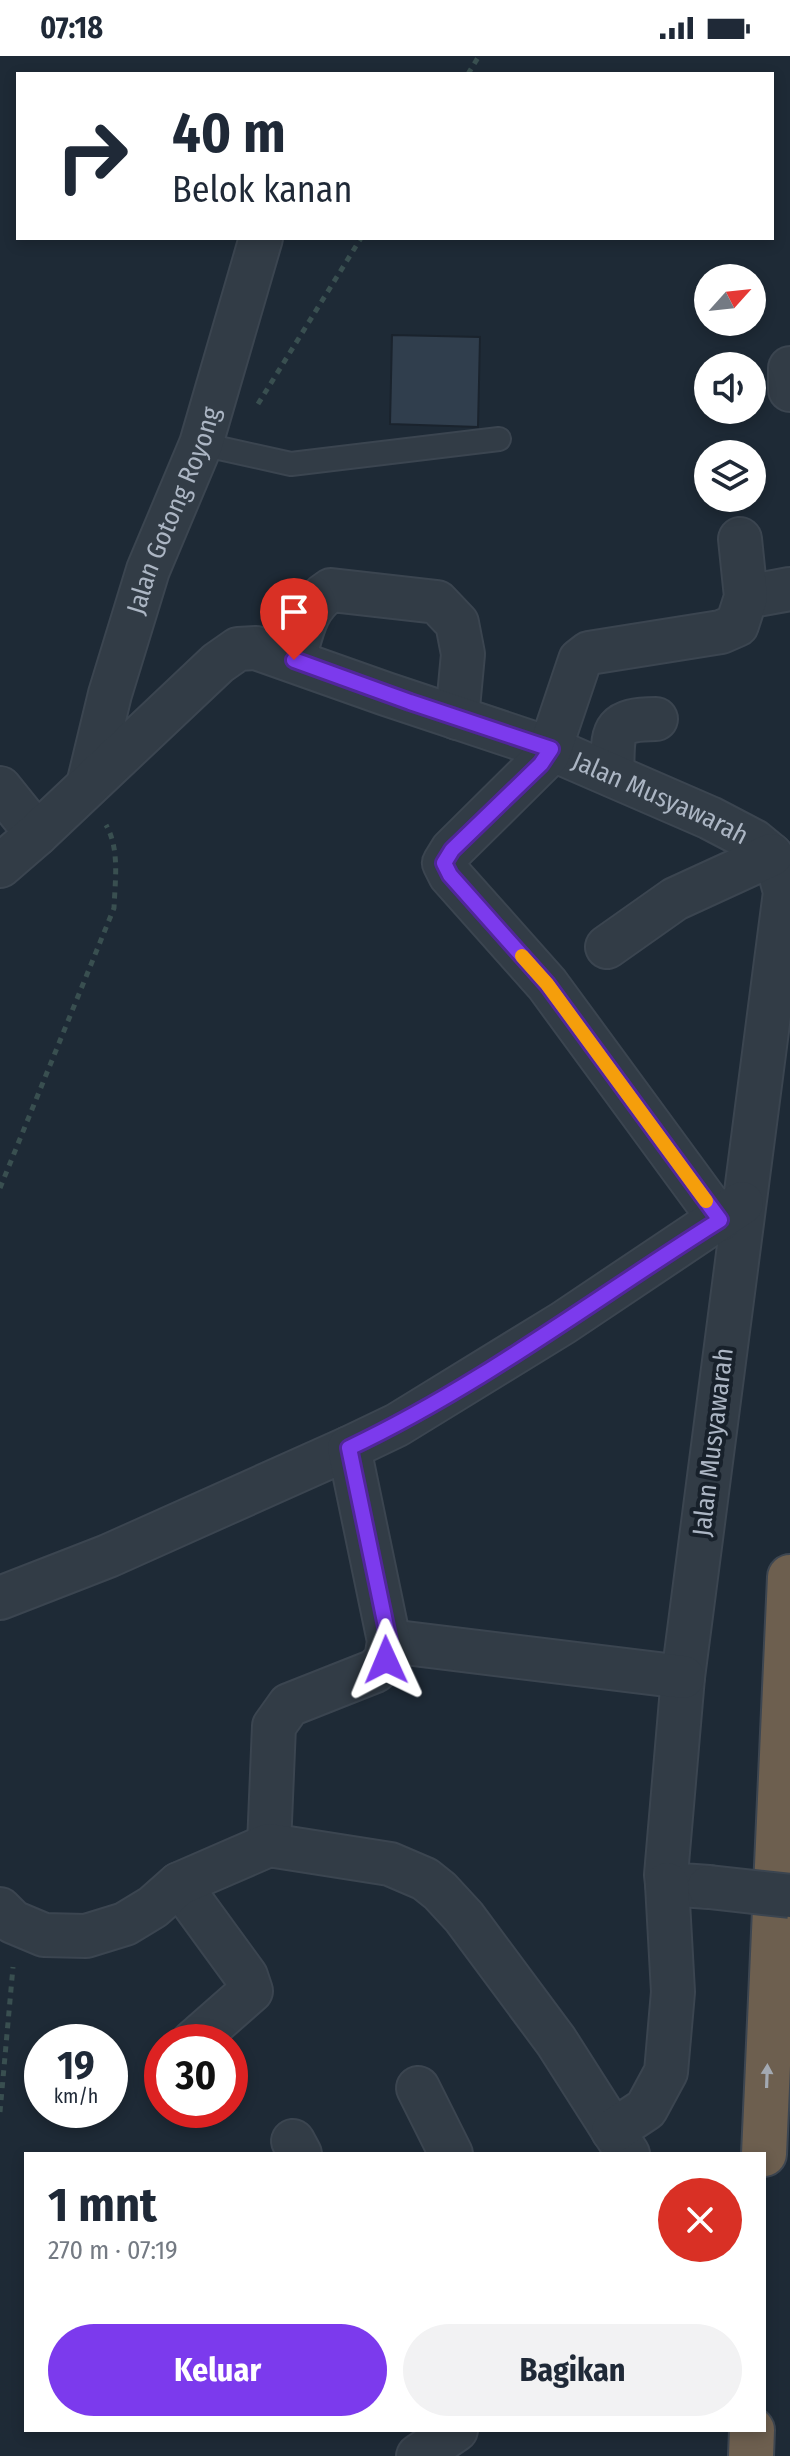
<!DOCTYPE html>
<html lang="id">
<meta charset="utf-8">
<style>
:root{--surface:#fff;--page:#f2f2f3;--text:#1f2937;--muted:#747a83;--accent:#7c3aed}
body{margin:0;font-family:"Fira Sans Condensed",sans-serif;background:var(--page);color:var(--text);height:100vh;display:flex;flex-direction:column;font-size:30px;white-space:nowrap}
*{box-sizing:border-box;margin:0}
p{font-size:26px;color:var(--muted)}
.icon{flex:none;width:44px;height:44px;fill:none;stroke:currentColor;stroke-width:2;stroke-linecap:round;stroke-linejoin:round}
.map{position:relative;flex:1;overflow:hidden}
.details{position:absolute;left:24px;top:2096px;width:742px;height:280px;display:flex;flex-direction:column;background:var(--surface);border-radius:0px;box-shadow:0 4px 12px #0003}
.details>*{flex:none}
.guide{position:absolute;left:16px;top:16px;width:758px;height:168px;border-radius:0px;box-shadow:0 4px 12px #0003;background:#fff;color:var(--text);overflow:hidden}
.needle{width:52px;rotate:63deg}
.tools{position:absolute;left:694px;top:208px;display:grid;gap:16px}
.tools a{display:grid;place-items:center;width:72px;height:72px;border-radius:50%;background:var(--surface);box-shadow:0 4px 12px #0003;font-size:40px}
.speed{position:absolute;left:24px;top:1968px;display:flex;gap:16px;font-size:40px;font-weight:700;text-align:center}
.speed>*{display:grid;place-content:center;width:104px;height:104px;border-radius:50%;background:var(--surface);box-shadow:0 4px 12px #0003;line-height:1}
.speed small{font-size:20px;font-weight:400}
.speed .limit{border:12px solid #d22;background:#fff;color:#111}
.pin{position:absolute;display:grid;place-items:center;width:68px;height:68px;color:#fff;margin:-82px -34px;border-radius:50% 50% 50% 0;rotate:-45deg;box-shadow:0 0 8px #0007}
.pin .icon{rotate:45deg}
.me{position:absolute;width:88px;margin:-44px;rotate:359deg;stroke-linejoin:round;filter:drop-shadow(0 0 6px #0008)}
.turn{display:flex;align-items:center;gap:28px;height:168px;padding:0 24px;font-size:36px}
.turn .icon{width:104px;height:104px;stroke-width:2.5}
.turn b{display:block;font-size:56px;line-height:68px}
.round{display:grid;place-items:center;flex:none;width:84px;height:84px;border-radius:42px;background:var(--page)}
.overview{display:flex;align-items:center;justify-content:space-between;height:136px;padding:0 24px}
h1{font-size:48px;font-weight:700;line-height:60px}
.action{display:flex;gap:16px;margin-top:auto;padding:16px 24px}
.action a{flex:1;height:92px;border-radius:48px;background:var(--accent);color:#fff;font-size:32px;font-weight:700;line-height:92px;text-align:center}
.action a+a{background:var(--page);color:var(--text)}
.status{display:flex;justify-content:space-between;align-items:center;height:56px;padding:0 40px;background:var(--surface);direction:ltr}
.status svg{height:22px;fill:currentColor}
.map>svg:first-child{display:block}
.building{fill:#303e4d;stroke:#1a232d;stroke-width:2}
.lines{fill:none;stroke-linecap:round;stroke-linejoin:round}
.lane-casing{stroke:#3b4550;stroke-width:26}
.street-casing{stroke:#3b4550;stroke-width:46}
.highway-casing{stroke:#3d4651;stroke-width:48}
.path{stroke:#394f50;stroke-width:5;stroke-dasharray:6 6;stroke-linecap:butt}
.lane{stroke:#323c46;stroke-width:22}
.street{stroke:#323c46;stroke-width:42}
.highway{stroke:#6d5f4f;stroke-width:44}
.street-bridge-casing{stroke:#3b4550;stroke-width:46;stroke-linecap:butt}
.street-bridge{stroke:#323c46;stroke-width:42}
.oneway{fill:#a3a9b2}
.route-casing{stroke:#51269a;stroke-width:20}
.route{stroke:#7c3aed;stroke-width:14}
.slow{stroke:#f59e0b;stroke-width:14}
.labels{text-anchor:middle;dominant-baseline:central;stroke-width:8;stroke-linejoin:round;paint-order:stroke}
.street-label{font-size:26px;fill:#acb6c4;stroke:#18212b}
</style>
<div class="status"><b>07:18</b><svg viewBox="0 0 49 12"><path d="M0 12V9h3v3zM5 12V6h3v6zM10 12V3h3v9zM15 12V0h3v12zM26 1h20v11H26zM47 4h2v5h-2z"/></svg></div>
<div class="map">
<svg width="790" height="2400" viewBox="0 0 790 2400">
<rect width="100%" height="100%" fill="#1e2a36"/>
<path class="building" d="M 392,279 L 480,281 L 478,371 L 390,368 Z"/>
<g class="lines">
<g class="lane-casing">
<path id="lane" d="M 201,388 L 291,408 L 499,383"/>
</g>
<g class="street-casing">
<g id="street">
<path d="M 790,312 L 790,334"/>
<path d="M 746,541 L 790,533"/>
<path d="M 294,604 C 302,576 305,550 331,534 L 437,546 L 457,567 L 463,598 L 457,662"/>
<path d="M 612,719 C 614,678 607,663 656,663"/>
<path id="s1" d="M 88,729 L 110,638 L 148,514 L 201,388 L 261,182"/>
<path d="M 0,732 L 37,778"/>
<path id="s2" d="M 0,810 L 37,778 L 218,607 L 238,593 L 256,592 L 386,638 L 551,693 L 710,762 L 754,785 L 771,799 L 779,814 L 785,836 L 683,1621 L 666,1819 L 667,1828 L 709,1831"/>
<path d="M 607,891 L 675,843 L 771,799"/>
<path d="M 720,1164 L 547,928 L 450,819 L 444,807 L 452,794 L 548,699 L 580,604 L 589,597 L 721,576 L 737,569 L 746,541 L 740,483"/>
<path d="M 0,1542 L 108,1500 L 349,1392"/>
<path d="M 389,1585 L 683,1621"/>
<path d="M 269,1789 L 274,1670 L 289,1649 L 375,1615 L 386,1604 L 389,1585 L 349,1392 L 397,1369 L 563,1267 L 742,1147"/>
<path d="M 179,1828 L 246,1920 L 251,1935 L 193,1986"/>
<path d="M 0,1853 L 13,1866 L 44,1879 L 86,1880 L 125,1868 L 153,1851 L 179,1828 L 269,1789 L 390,1808 L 425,1823 L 440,1835 L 464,1861 L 556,1985 L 628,2098"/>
<path d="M 418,2032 L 451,2098"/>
<path d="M 613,2075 L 646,2053 L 666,2016 L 673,1936 L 667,1828"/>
<path d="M 293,2085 L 300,2098"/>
<path d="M 418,2400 L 456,2374"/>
</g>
</g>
<g class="highway-casing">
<g id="highway">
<path d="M 764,2098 L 790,1521"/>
<path d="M 751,2400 L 752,2374"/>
</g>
</g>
<g class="path">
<path d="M 468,18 L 479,0"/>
<path d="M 258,348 L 361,182"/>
<path d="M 0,1132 L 114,852 C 115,825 120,793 106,769"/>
<path d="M 0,2056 L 13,1911"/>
</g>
<use href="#lane" class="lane"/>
<use href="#street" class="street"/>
<use href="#highway" class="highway"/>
<g class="street-bridge-casing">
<path id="street-bridge" d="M 709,1831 L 790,1840"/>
</g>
<use href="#street-bridge" class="street-bridge"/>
</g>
<defs><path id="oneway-solid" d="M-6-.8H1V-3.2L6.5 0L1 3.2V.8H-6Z" transform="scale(2)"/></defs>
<use class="oneway" href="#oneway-solid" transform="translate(767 2020) rotate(-88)"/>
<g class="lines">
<g class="route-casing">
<path id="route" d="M 294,604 L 410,646 L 551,693 L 541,708 L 452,794 L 444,807 L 450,819 L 547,928 L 720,1164 C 597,1241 480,1330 349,1392 L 389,1585 L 386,1604"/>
</g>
<use href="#route" class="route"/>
<path class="slow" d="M 522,900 L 547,928 L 706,1145"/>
</g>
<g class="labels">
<g class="street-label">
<text stroke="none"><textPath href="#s1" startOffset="288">Jalan Gotong Royong</textPath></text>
<text stroke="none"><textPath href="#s2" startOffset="772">Jalan Musyawarah</textPath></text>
<text transform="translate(713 1386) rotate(-83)">Jalan Musyawarah</text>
</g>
</g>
</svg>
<div class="tools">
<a><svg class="needle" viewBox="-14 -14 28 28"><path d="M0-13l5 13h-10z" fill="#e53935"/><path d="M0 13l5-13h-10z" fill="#747a83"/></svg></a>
<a><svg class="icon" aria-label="sound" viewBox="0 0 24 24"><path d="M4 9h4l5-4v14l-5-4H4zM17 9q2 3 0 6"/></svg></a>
<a><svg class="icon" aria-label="layers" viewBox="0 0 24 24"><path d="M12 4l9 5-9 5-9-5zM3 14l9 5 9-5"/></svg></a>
</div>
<div class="speed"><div>19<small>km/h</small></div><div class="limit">30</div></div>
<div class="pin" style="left:294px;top:604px;background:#d93025"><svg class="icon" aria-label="arrive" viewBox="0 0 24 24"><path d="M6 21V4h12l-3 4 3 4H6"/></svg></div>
<svg class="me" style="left:386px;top:1604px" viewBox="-20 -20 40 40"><path d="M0-17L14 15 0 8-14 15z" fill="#7c3aed" stroke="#fff" stroke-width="4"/></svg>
<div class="guide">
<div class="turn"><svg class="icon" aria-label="right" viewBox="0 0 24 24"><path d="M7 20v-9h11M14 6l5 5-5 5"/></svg><div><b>40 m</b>Belok kanan</div></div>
</div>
<section class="details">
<div class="overview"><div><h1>1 mnt</h1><p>270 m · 07:19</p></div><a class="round" style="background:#d93025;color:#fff"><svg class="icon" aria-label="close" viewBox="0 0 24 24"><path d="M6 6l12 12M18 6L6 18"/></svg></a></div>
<div class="action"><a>Keluar</a><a>Bagikan</a></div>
</section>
</div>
